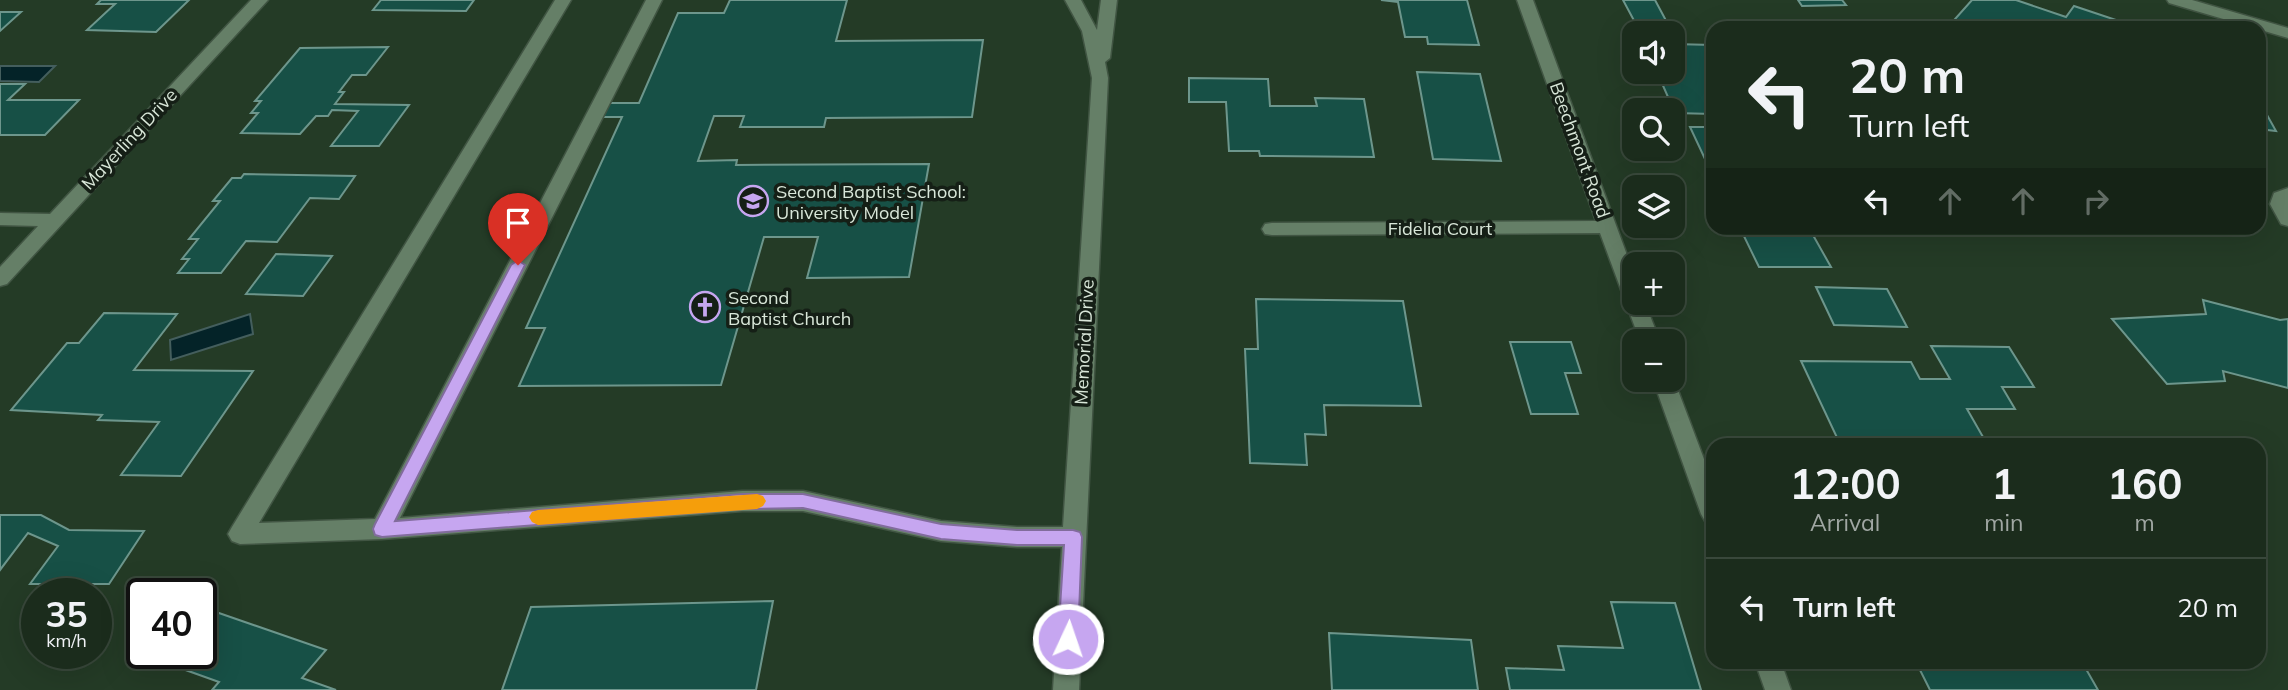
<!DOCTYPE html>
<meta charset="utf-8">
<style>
:root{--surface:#1b2c1c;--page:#243425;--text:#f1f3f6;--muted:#a0a7a3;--line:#39483b}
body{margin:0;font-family:Mulish,sans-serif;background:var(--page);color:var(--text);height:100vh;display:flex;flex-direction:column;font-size:26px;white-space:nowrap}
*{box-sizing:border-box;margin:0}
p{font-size:23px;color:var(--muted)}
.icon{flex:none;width:38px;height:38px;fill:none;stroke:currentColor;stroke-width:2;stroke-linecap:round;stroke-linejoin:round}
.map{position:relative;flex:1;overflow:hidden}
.side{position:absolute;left:1706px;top:438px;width:560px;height:231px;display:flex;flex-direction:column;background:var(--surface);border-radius:21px;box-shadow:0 7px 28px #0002,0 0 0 2px var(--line)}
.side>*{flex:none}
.hud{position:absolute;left:1706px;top:21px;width:560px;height:214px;border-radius:21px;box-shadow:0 7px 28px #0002,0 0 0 2px var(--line);background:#1b2c1c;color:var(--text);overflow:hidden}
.fabs{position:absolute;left:1622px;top:21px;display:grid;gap:14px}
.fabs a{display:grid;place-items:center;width:63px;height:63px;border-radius:14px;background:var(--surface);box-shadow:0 7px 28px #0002,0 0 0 2px var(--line);font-size:35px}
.speed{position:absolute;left:21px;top:578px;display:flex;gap:14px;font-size:35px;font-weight:700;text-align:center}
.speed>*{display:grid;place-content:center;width:91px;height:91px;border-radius:50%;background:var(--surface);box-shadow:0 7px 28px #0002,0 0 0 2px var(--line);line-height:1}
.speed small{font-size:18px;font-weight:400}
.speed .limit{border:4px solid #111;border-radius:10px;background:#fff;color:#111}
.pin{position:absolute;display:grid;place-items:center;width:60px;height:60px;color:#fff;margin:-72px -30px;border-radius:50% 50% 50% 0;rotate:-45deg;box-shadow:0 0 7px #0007}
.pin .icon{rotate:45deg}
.me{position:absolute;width:77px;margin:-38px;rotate:3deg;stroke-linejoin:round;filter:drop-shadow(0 0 5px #0008)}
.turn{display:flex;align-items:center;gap:24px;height:147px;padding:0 28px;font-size:32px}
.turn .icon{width:91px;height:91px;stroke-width:2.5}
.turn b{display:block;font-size:49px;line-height:60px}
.lanes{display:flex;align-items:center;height:66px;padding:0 28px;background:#0003;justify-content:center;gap:35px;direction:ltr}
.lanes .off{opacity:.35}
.eta{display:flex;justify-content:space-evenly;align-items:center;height:119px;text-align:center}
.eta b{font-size:42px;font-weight:700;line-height:49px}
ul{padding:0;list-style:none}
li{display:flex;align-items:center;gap:21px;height:98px;padding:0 28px;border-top:2px solid var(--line)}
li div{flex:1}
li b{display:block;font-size:26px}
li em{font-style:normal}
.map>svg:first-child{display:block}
.water{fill:#042328;stroke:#445e5d;stroke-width:2}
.building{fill:#175046;stroke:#6d968c;stroke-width:2}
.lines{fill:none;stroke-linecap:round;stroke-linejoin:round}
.minor-casing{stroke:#415543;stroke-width:3}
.minor{fill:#657f67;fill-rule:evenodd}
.route{fill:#c6a6f0;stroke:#816c9c;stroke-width:2}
.slow{fill:#f59e0b}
.labels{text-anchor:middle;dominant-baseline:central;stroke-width:7;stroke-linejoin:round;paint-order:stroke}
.street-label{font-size:18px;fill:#d9e7d9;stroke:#151f16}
.poi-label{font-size:18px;fill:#d9e7d9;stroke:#151f16;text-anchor:start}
</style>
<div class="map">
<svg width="2288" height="690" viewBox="0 0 2288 690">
<rect width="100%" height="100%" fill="#243b26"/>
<g class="water">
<path d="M 0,66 L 55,66 L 39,82 L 0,81 Z"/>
<path d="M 250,314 L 253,334 L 171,360 L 170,340 Z"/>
</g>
<g class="building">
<path d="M 101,0 L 189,0 L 156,32 L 87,30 L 115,4 L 97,4 Z"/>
<path d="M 381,0 L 474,0 L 466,11 L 373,10 Z"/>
<path d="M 730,0 L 847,0 L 836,41 L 983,40 L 972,117 L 826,118 L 824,127 L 740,127 L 744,116 L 714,116 L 698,161 L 737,160 L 736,165 L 929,164 L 909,277 L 807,278 L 818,237 L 764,237 L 721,385 L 519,386 L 545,328 L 526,328 L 622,117 L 598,117 L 605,103 L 639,103 L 678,13 L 724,13 Z"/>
<path d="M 1381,0 L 1467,0 L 1479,45 L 1428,44 L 1427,37 L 1405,37 L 1398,2 Z"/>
<path d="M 1623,0 L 1655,0 L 1670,28 L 1638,28 Z"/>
<path d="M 1798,0 L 1842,0 L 1846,5 L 1802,6 Z"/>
<path d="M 1972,0 L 2016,0 L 2066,17 L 2074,6 L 2128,24 L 2125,28 L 2012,28 L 1996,22 L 1991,28 L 1947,28 Z"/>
<path d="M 0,12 L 21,12 L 0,31 Z"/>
<path d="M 1673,44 L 1713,45 L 1713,114 L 1675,113 L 1657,72 L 1673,72 Z"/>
<path d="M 388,47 L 366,75 L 352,75 L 339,92 L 344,92 L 335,104 L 409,105 L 379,146 L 331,146 L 358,111 L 332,110 L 328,116 L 316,116 L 300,134 L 241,133 L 258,113 L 251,113 L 261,101 L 255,101 L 300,48 Z"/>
<path d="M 1417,72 L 1480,74 L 1501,161 L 1433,159 Z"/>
<path d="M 1189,78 L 1268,79 L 1270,106 L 1317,106 L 1315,98 L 1364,99 L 1374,157 L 1260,156 L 1259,151 L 1229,151 L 1226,102 L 1189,102 Z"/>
<path d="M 0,84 L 25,84 L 8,100 L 79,100 L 45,135 L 0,135 Z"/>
<path d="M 2259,105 L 2262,106 L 2276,131 L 2259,129 Z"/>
<path d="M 1690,127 L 1713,127 L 1713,176 Z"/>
<path d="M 244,174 L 355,176 L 339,199 L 310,198 L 277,242 L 246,241 L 221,273 L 178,273 L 189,259 L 182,259 L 198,239 L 189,239 L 220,201 L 213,201 L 232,178 L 241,178 Z"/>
<path d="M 1740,228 L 1809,228 L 1831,267 L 1759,267 Z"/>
<path d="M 276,254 L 332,256 L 303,296 L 246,294 Z"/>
<path d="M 1816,287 L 1887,289 L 1907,327 L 1834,325 Z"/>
<path d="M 1256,299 L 1403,301 L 1421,406 L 1324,405 L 1326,435 L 1305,434 L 1307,465 L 1250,463 L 1245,349 L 1258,349 Z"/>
<path d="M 2203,300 L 2280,320 L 2288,319 L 2288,388 L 2223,371 L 2225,381 L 2167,384 L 2112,319 L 2206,314 Z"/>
<path d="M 104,313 L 177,314 L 134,370 L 253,371 L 181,476 L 121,475 L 159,422 L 98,420 L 102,415 L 11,410 L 67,343 L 79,343 Z"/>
<path d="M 1510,342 L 1571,342 L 1581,373 L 1565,373 L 1578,414 L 1531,414 Z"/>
<path d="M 1931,346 L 2009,347 L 2034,387 L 2002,387 L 2015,409 L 1967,409 L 1987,444 L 1840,444 L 1801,361 L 1911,362 L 1920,379 L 1950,379 Z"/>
<path d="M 0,515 L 41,515 L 69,530 L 144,531 L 109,584 L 30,584 L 58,546 L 28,533 L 0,570 Z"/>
<path d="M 773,601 L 756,690 L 502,690 L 531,607 Z"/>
<path d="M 1611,602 L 1675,603 L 1701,690 L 1510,690 L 1506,668 L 1564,670 L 1558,646 L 1623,648 Z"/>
<path d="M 216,612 L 326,650 L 302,678 L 336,690 L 212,690 L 219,682 L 166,663 L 176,653 L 201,653 L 201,627 Z"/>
<path d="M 1329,633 L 1471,640 L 1478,690 L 1332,690 Z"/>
<path d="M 1916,662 L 2082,662 L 2098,690 L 1930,690 Z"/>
</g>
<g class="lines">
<g class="minor-casing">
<g id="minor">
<path d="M 251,0 L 268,0 L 7,284 L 0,286 L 0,267 L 38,226 L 0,225 L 0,213 L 50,214 Z"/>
<path d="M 555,0 L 571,0 L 259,523 L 375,519 L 646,0 L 662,0 L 400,518 L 742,491 L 803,491 L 941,521 L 1017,527 L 1063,527 L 1092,78 L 1082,31 L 1065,0 L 1081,0 L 1097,30 L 1101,0 L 1117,0 L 1110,58 L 1105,62 L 1108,78 L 1079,690 L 1053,690 L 1062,547 L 1017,547 L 941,541 L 803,511 L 742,511 L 382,539 L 240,544 L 232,541 L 228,534 L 232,527 Z"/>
<path d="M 1517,0 L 1533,0 L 1634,274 L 1634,303 L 1645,303 L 1660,341 L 1640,341 L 1600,233 L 1272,235 L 1265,234 L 1262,229 L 1265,224 L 1272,223 L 1596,221 Z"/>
<path d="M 2167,0 L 2192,0 L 2288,28 L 2288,38 L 2169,3 Z"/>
<path d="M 2288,188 L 2288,226 L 2281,224 L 2270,204 L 2274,193 Z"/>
<path d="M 1673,377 L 1713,483 L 1713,524 L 1705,521 L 1701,514 L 1653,380 L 1673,380 Z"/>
<path d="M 1755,662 L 1781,662 L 1791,690 L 1765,690 Z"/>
</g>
</g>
<use href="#minor" class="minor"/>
</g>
<path class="route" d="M 518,260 L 525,265 L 395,521 L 743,494 L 803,494 L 941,524 L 1017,530 L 1073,530 L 1080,532 L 1082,537 L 1078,639 L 1075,645 L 1068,648 L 1061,645 L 1058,639 L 1064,545 L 1017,545 L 941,539 L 803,508 L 743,509 L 382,537 L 375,535 L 373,529 L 375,524 L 511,265 Z"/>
<path class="slow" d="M 757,494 L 763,496 L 766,501 L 763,506 L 757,509 L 538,525 L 532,522 L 529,517 L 532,512 L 538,510 Z"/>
<defs>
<g id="school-ring" transform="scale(1.575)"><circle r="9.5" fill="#151f16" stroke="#c6a6f0" stroke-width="1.5"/><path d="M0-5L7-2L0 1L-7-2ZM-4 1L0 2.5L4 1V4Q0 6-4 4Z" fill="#c6a6f0"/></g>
<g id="church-ring" transform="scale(1.575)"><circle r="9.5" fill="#151f16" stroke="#c6a6f0" stroke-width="1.5"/><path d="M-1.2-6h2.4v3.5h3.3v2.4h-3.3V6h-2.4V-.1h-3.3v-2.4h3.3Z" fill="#c6a6f0"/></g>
</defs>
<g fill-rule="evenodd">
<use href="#school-ring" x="753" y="201"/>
<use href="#church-ring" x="705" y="307"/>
</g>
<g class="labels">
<g class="street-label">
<text transform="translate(129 139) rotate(-47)">Mayerling Drive</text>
<text transform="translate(1580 150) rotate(70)">Beechmont Road</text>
<text x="1440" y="228">Fidelia Court</text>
<text transform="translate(1084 342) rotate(-87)">Memorial Drive</text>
</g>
<g class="poi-label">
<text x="776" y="191">Second Baptist School:<tspan x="776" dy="21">University Model</tspan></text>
<text x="728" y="297">Second<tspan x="728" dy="21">Baptist Church</tspan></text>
</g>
</g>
</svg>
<div class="fabs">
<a><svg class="icon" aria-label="sound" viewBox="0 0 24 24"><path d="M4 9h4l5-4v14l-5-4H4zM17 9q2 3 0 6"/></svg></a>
<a><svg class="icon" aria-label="search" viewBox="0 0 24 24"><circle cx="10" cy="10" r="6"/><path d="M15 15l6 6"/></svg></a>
<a><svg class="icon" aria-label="layers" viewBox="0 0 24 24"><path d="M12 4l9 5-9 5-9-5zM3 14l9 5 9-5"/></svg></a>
<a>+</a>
<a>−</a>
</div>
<div class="speed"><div>35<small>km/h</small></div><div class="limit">40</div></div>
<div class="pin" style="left:518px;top:265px;background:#d93025"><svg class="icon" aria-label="arrive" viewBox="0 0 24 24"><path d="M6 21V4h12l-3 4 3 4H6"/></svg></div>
<svg class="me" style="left:1068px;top:639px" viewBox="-20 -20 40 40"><circle r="17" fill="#c6a6f0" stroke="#fff" stroke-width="3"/><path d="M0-11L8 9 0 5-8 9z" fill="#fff"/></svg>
<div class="hud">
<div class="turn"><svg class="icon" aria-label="left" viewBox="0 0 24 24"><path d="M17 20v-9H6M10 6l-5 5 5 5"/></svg><div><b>20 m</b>Turn left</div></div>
<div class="lanes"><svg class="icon" aria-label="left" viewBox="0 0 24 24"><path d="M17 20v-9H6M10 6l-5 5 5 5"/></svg><svg class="icon off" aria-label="ahead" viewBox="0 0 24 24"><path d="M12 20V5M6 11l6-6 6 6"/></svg><svg class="icon off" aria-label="ahead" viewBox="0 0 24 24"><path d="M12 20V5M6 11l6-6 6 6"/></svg><svg class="icon off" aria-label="right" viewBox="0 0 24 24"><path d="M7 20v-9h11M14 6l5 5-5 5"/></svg></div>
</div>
<section class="side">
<div class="eta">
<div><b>12:00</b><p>Arrival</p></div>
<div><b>1</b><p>min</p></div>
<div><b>160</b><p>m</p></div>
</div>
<ul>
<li><svg class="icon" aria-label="left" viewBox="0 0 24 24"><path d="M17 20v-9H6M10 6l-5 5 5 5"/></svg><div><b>Turn left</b></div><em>20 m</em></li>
</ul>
</section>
</div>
